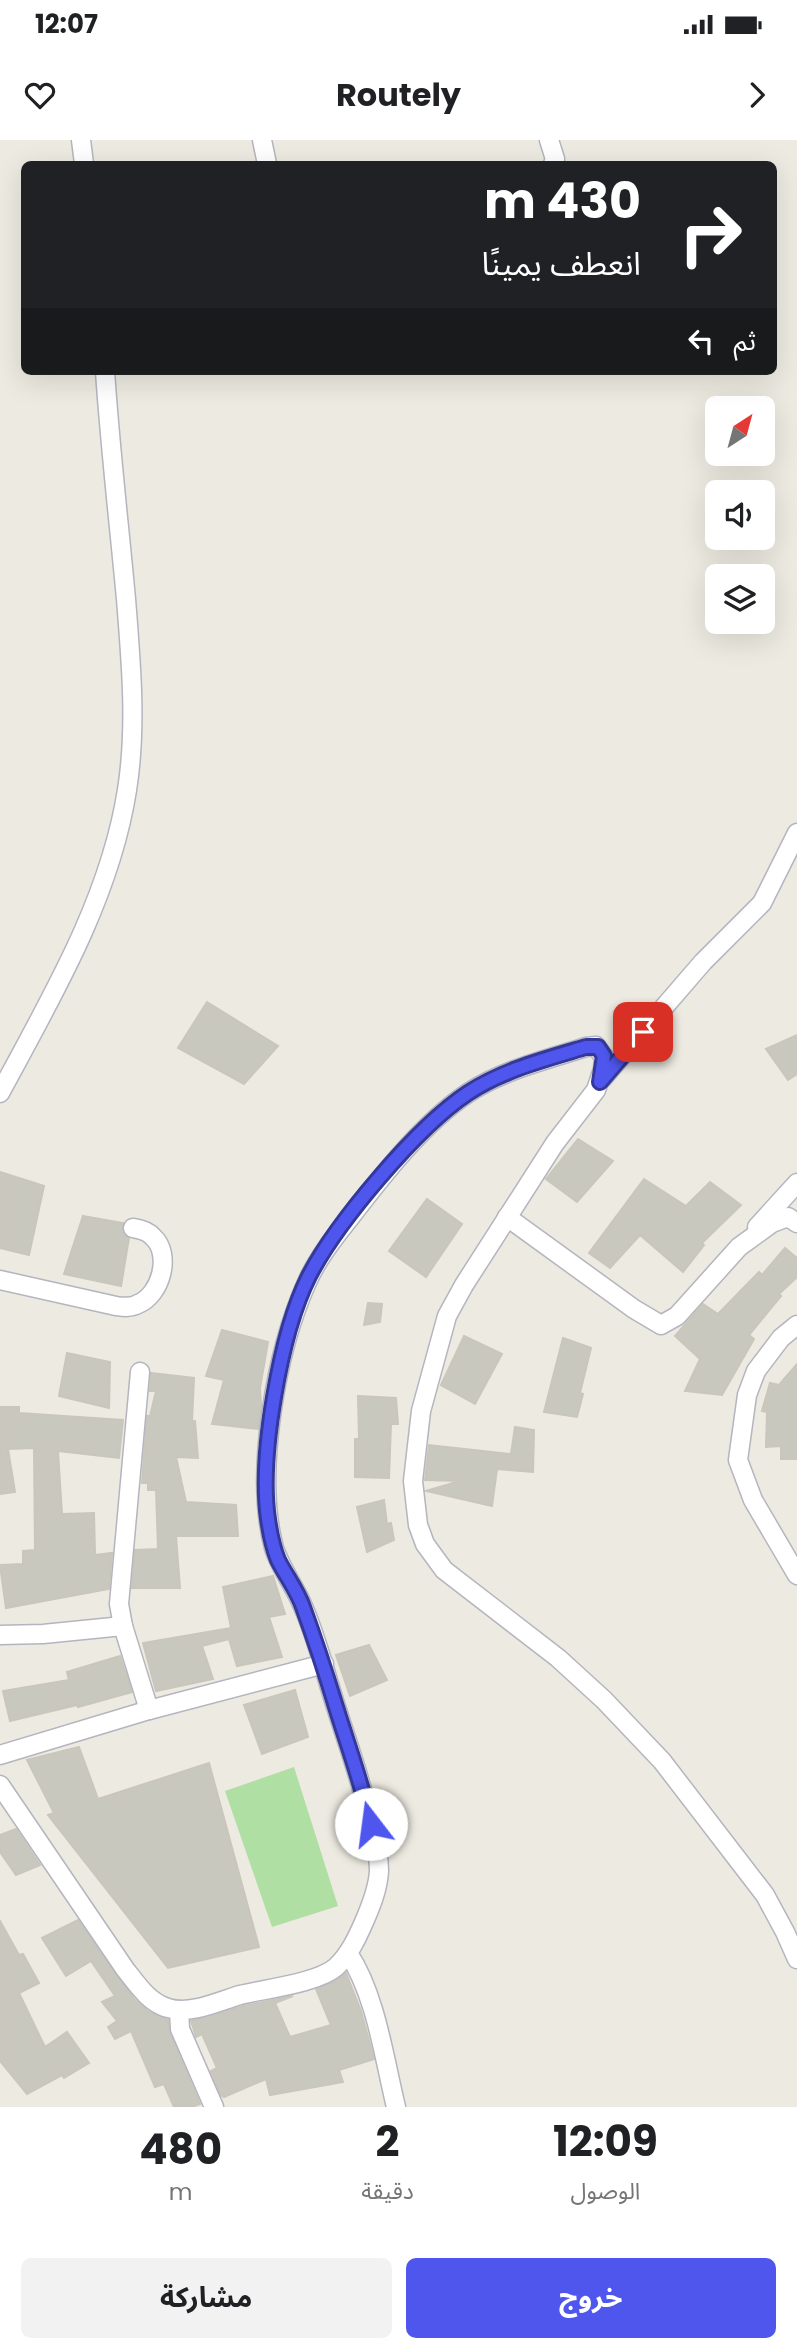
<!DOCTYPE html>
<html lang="ar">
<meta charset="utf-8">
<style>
:root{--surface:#fff;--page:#f2f2f2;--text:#202124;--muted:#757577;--accent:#4f56ed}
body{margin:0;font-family:Poppins,"Noto Sans Arabic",sans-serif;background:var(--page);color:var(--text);direction:rtl;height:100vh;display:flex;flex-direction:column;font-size:26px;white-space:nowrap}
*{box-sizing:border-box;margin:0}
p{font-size:23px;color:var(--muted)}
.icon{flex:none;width:38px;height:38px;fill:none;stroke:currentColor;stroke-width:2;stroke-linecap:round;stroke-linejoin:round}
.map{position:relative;height:1967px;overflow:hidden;direction:ltr}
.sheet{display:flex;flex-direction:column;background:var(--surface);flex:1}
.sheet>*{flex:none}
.top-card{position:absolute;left:21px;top:21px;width:756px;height:214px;border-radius:10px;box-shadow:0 7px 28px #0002;direction:rtl;background:#202124;color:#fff;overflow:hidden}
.needle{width:46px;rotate:36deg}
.controls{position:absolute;left:705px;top:256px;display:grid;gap:14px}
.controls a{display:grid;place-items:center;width:70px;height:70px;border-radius:10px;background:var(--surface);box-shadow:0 7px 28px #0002;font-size:35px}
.pin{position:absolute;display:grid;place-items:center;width:60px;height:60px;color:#fff;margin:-30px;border-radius:14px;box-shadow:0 4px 10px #0006}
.me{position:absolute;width:77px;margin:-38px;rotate:345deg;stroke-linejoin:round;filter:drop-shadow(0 0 5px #0008)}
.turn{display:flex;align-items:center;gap:24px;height:147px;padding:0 21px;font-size:32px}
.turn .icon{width:91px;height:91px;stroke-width:2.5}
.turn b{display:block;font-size:49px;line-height:60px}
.then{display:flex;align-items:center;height:66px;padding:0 21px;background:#0003;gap:14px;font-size:26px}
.eta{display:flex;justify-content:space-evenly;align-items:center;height:119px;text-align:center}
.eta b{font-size:42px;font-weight:700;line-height:49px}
.action{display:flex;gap:14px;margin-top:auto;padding:14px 21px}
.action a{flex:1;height:80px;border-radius:10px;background:var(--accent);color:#fff;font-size:28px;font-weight:700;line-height:80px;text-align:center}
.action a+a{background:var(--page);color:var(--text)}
.status{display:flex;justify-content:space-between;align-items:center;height:49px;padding:0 35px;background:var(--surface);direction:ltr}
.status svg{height:19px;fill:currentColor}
header{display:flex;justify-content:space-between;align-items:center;height:91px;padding:0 21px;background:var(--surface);font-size:32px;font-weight:700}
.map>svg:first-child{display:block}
.green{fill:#afdfa2}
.building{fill:#c9c8bf;stroke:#c9c6bb;stroke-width:2}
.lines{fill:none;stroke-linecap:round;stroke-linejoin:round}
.minor-casing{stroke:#b4b5bf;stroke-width:21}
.minor{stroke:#fff;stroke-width:18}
.route-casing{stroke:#33389a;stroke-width:18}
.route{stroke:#4f56ed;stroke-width:12}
</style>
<div class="status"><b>12:07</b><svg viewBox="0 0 49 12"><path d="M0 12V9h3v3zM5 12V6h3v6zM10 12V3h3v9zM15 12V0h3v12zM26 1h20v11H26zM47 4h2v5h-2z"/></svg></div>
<header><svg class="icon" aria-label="forward" viewBox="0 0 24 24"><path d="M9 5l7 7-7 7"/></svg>Routely<svg class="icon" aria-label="heart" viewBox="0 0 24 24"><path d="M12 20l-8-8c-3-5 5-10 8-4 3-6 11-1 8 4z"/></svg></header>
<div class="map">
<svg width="797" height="1967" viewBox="0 0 797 1967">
<rect width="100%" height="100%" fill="#edeae1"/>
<path class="green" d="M 294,1627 L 338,1766 L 272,1787 L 225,1651 Z"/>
<g class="building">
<path d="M 207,862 L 278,906 L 244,944 L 178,908 Z"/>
<path d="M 797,895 L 797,934 L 788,940 L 766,909 Z"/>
<path d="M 578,999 L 613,1021 L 577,1062 L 546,1039 Z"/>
<path d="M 0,1032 L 44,1046 L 29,1115 L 0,1108 Z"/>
<path d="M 644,1039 L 686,1066 L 710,1042 L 741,1065 L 702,1103 L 704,1105 L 683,1132 L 640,1095 L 610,1128 L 589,1113 Z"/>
<path d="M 427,1059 L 462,1084 L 426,1137 L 389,1111 Z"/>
<path d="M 83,1076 L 123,1083 L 123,1093 L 129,1098 L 121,1146 L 64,1134 Z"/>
<path d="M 785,1108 L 797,1118 L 797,1137 L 779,1154 L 781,1156 L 749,1195 L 754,1199 L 722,1255 L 685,1251 L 700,1219 L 675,1196 L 703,1164 L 718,1174 L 759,1132 L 762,1135 Z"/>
<path d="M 368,1163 L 382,1164 L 380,1182 L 364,1185 Z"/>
<path d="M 222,1190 L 268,1202 L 260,1248 L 261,1266 L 258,1289 L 212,1284 L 224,1240 L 206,1236 Z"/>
<path d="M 464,1196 L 502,1214 L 475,1264 L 441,1245 Z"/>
<path d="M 563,1198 L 591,1208 L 580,1253 L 583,1254 L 577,1277 L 544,1272 Z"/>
<path d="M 67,1213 L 110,1222 L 109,1268 L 59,1256 Z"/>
<path d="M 797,1224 L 797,1319 L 781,1319 L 781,1306 L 766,1307 L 767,1272 L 762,1271 L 770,1243 L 779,1245 Z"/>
<path d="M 151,1233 L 194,1238 L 192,1281 L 195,1281 L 198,1318 L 176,1317 L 186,1362 L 236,1365 L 238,1396 L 176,1396 L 180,1448 L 132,1448 L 135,1410 L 158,1409 L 156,1350 L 148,1350 L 148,1343 L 142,1343 L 147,1276 L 150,1276 L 156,1251 L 150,1251 Z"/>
<path d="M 358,1256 L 396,1258 L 398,1284 L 391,1284 L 389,1338 L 355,1337 L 355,1299 L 359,1299 Z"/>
<path d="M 0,1267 L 19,1267 L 19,1273 L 123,1280 L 119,1318 L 58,1311 L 62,1374 L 94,1373 L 95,1415 L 112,1413 L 109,1449 L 6,1468 L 0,1425 L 23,1424 L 23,1411 L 35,1410 L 34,1308 L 8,1309 L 15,1352 L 0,1354 Z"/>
<path d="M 515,1287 L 534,1290 L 533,1332 L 497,1329 L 492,1366 L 426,1351 L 460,1341 L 425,1340 L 429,1305 L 511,1314 Z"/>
<path d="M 384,1360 L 387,1384 L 391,1383 L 394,1400 L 367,1412 L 357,1367 Z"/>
<path d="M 273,1436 L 285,1474 L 269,1477 L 282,1517 L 237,1526 L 229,1499 L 202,1506 L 213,1539 L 156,1551 L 143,1503 L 231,1488 L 223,1447 Z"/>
<path d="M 369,1505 L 387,1540 L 350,1556 L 336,1515 Z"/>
<path d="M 120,1516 L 132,1552 L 78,1567 L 77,1565 L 10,1581 L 3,1551 L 69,1540 L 67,1532 Z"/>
<path d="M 295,1550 L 308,1597 L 262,1614 L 244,1565 Z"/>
<path d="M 79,1607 L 98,1659 L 209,1623 L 259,1807 L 168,1828 L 48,1675 L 54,1673 L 27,1620 Z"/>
<path d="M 16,1689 L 40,1725 L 16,1735 L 0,1712 L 0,1695 Z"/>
<path d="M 78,1780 L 116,1835 L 135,1860 L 149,1872 L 168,1880 L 170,1894 L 200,1964 L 192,1967 L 174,1967 L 164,1944 L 155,1947 L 131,1891 L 115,1899 L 108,1887 L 117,1881 L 102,1862 L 115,1856 L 91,1821 L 66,1836 L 42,1798 Z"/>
<path d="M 0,1781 L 19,1815 L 23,1814 L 39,1843 L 19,1853 L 45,1907 L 67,1892 L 89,1923 L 64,1938 L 62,1935 L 27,1954 L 0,1921 Z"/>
<path d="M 346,1833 L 361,1871 L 374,1919 L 339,1930 L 343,1942 L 270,1955 L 266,1939 L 224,1957 L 221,1955 L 211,1931 L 217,1928 L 202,1894 L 196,1897 L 191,1881 L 243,1866 L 293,1856 L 275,1863 L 290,1897 L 331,1885 L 316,1849 L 334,1842 Z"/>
</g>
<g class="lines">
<g class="minor-casing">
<g id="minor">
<path d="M 81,0 L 84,24"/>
<path d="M 262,0 L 267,24"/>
<path d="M 549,0 L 555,19 L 553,24"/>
<path d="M 602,939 L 703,822 L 762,763 L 797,693"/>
<path d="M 0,953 C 51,858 110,759 127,650 C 137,587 131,522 126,459 C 119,383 110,307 105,231"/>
<path d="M 507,1077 L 634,1169 L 661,1185 L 677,1176 L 739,1107 L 772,1083 L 788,1077 L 797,1083"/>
<path d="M 757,1087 L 797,1043"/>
<path d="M 0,1140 L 116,1166 C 124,1167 131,1168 138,1164 C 161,1155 172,1114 153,1097 C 148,1091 140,1089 133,1088"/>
<path d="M 797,1185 L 781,1198 L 756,1231 L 747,1255 L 738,1320 L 753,1360 L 797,1435"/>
<path d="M 140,1232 L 119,1464 L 123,1486 L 149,1570"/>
<path d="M 0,1495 L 43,1494 L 123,1486"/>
<path d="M 0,1615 L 149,1570 L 324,1524"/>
<path d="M 0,1645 L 125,1829 C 137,1844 149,1863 168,1868 C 191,1875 219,1861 240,1855 C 264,1849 318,1843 336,1827 C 349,1815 357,1798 364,1782 C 371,1766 378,1749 379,1731 C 379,1715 375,1700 371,1685 C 363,1646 349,1608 337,1570 C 325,1534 317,1496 301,1462 C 293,1444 280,1427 274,1408 C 254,1333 276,1210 308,1140 C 318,1118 334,1098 349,1079 C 382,1036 422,984 468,953 C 503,930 546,920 586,907 L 596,906 L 604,917 L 603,929 L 596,950 L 555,1003 L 464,1145 L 447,1176 L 421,1271 L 413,1341 L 418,1385 L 425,1404 L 444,1430 L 558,1518 L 604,1560 L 662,1621 L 765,1755 L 785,1792 L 797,1819"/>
<path d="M 348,1813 C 376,1855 384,1918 396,1967"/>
<path d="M 179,1870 L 180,1889 L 214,1967"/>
</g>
</g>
<use href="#minor" class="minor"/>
</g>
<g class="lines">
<g class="route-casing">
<path id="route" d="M 371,1684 C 362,1644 348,1606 336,1567 C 326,1534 315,1500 303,1467 C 297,1450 286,1436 278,1420 C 273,1408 270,1393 268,1379 C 259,1316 280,1194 309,1136 C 337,1082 417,987 468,953 C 503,930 546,919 586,907 L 598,907 L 604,916 L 600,942 L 643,892"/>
</g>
<use href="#route" class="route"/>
</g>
</svg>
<div class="controls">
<a><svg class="needle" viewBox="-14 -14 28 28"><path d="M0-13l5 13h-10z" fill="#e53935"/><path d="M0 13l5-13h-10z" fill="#757577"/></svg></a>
<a><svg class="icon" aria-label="sound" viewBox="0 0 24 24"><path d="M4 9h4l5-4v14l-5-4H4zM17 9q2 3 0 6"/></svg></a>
<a><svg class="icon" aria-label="layers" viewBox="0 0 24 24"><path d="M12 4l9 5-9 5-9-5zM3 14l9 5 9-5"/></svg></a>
</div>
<div class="pin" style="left:643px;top:892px;background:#d93025"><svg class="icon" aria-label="arrive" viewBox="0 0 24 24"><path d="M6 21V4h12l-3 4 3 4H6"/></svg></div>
<svg class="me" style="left:371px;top:1684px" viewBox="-20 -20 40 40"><circle r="19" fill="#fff"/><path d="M0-13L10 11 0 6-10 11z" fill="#4f56ed"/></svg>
<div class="top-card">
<div class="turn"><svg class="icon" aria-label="right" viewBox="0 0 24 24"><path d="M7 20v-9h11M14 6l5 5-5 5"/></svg><div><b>430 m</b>انعطف يمينًا</div></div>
<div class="then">ثم<svg class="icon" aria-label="left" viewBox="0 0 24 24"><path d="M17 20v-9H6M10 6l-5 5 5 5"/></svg></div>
</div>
</div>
<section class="sheet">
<div class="eta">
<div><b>12:09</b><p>الوصول</p></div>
<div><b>2</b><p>دقيقة</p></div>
<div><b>480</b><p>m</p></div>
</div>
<div class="action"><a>خروج</a><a>مشاركة</a></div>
</section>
